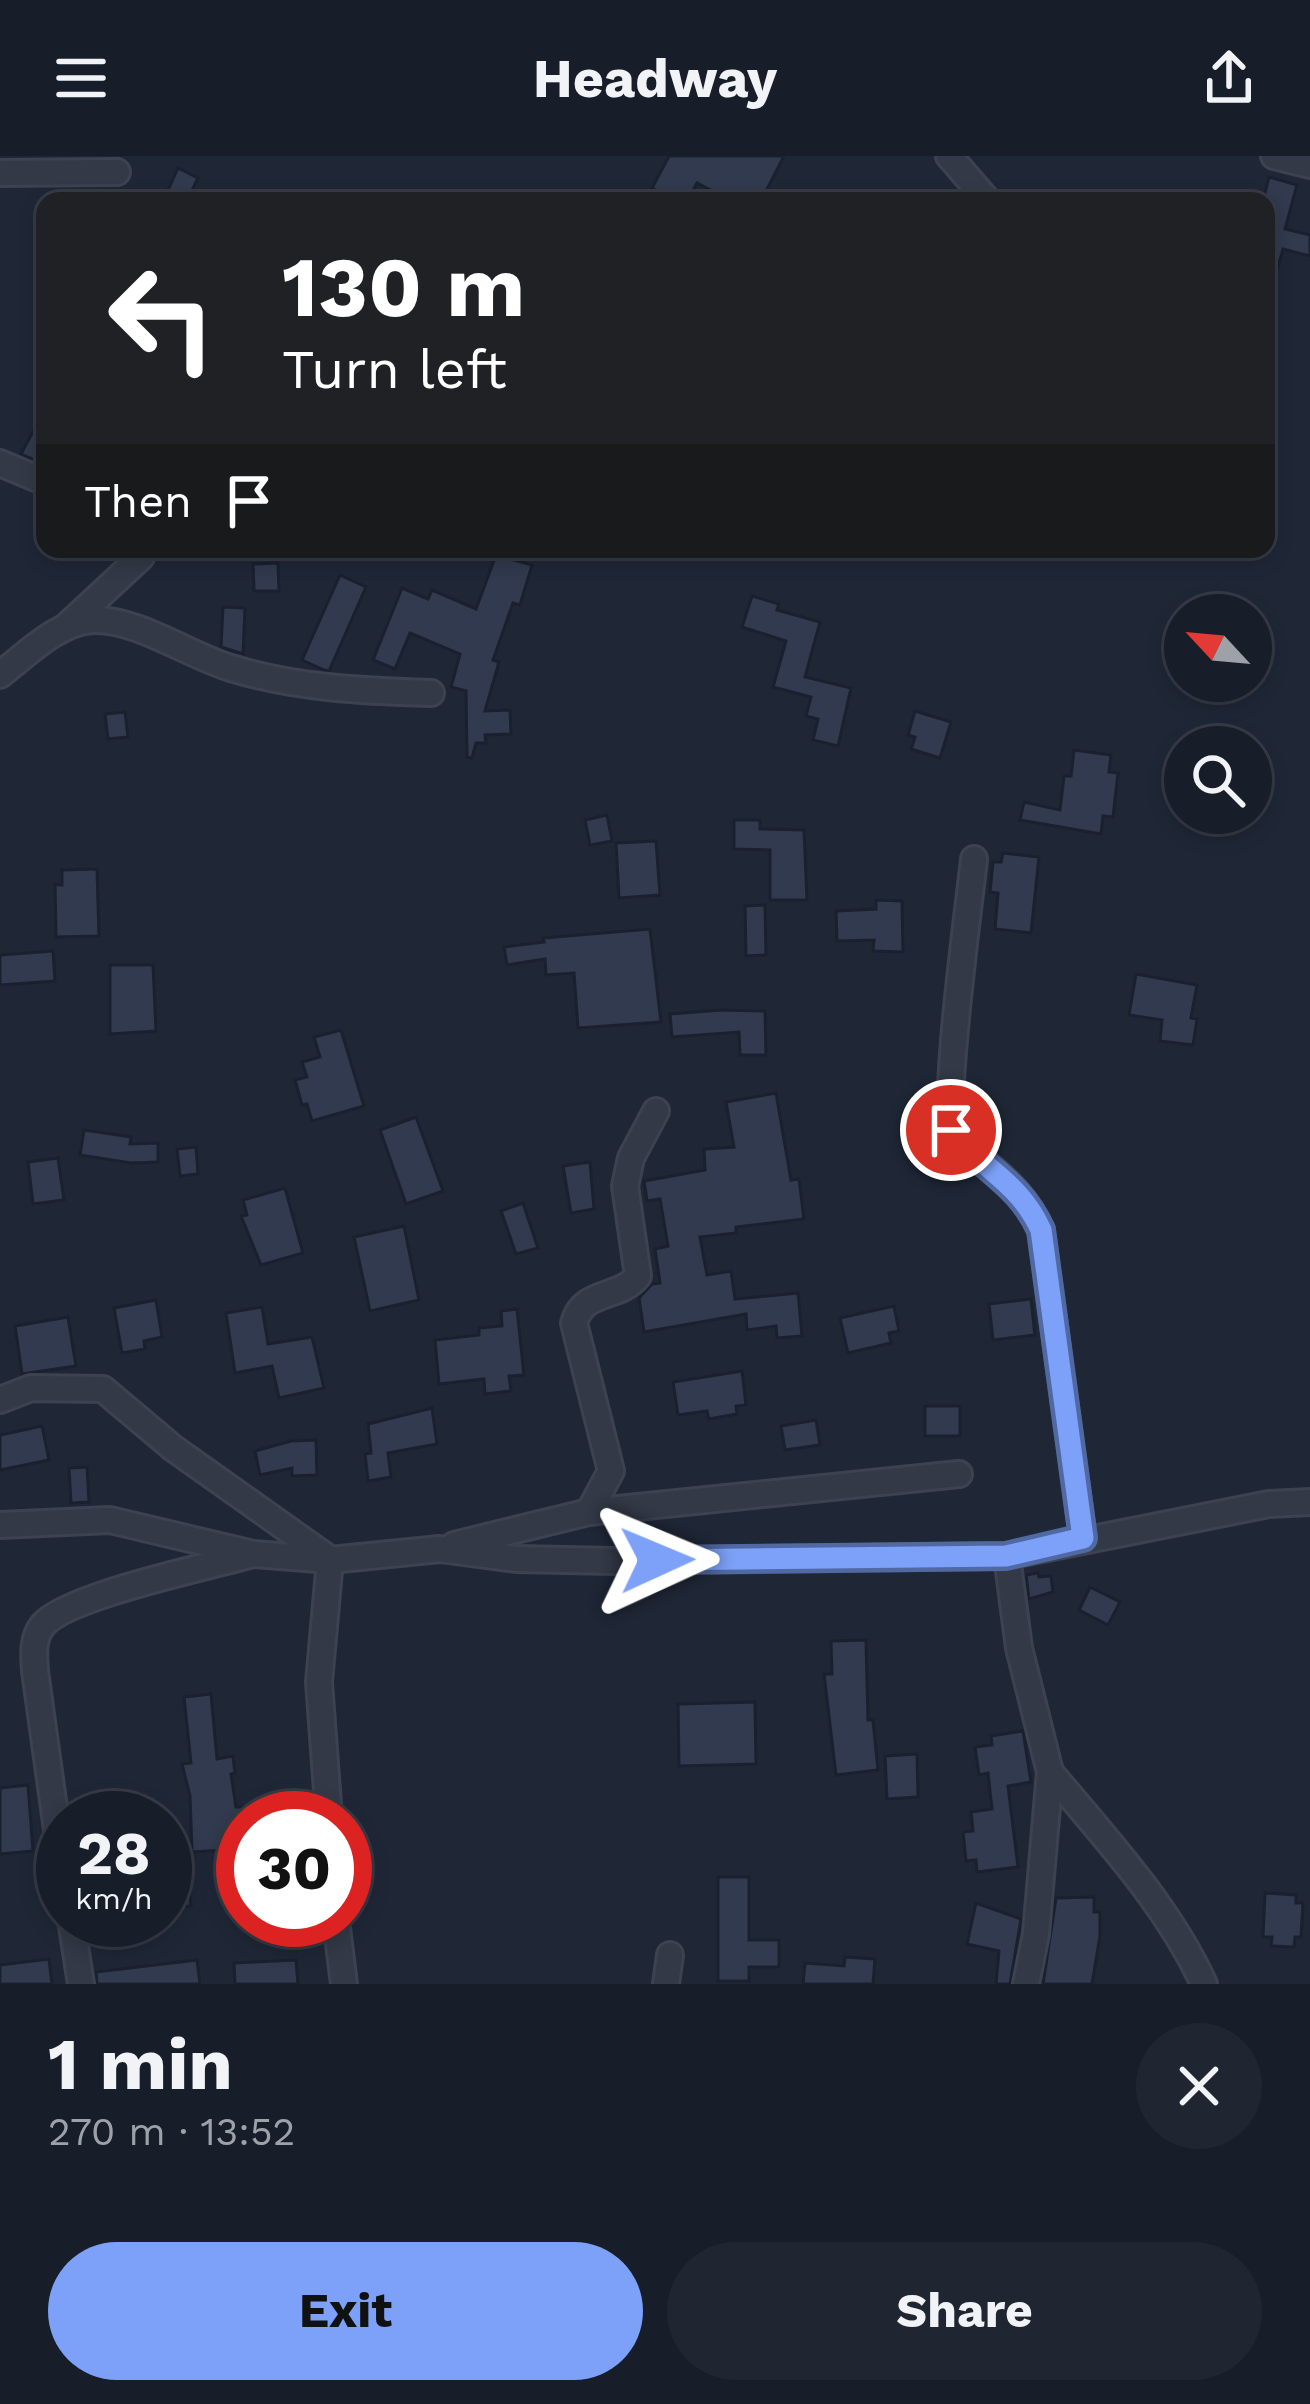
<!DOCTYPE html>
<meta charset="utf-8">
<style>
:root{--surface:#171d29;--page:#202631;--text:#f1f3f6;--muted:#9ea2a8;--line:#363b46;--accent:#7da1f9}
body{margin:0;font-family:"Work Sans",sans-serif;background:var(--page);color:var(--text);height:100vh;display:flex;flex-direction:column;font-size:45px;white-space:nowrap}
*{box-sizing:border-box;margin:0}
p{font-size:39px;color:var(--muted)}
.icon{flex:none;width:66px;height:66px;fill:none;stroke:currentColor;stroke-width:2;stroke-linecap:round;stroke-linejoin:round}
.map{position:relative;height:1828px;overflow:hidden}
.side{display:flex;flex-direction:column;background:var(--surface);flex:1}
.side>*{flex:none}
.top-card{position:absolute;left:36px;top:36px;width:1239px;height:366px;border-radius:24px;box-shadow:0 6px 18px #0003,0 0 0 3px var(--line);background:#202124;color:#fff;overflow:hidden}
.needle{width:78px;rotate:296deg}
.buttons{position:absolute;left:1164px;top:438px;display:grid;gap:24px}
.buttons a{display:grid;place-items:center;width:108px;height:108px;border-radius:50%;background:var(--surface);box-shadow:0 6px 18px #0003,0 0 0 3px var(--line);font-size:60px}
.speed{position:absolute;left:36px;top:1635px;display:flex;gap:24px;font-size:60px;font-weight:700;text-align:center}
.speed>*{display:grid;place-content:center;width:156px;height:156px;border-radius:50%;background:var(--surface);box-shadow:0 6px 18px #0003,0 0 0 3px var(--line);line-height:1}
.speed small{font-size:30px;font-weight:400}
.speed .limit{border:18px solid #d22;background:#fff;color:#111}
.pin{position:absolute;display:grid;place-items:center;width:102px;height:102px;color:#fff;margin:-51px;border:6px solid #fff;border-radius:50%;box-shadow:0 3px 12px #0007}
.me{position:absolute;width:132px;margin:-66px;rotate:89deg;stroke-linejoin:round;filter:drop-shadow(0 0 9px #0008)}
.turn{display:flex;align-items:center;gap:42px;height:252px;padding:0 48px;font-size:54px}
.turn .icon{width:156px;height:156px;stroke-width:2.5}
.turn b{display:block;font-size:84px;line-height:102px}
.then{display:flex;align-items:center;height:114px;padding:0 48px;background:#0003;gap:24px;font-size:45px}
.round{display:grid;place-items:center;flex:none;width:126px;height:126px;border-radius:63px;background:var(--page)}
.head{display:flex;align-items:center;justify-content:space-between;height:204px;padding:0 48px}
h1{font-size:72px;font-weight:700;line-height:90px}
.action{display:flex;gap:24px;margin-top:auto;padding:24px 48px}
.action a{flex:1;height:138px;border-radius:72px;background:var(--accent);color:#111;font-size:48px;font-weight:700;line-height:138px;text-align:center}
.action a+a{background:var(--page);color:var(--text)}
header{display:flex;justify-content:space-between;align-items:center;height:156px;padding:0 48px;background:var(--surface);font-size:54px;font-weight:700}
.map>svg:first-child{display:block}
.building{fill:#313a4e;stroke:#1a202e;stroke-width:3}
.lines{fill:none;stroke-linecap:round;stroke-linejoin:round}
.street-casing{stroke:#3c4251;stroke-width:30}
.street{stroke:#333947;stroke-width:24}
.route-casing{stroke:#5169a2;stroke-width:30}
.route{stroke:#7da1f9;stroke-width:21}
</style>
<header><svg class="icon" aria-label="menu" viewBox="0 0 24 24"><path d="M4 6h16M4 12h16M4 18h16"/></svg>Headway<svg class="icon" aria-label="share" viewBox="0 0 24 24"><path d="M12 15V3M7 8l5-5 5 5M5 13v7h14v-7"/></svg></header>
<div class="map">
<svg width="1310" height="1828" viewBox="0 0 1310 1828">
<rect width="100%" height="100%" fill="#1f2737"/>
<g class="building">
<path d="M 669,0 L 784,0 L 761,45 L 732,45 L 697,27 L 687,45 L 677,45 L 652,32 Z"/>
<path d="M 178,12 L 198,22 L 188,43 L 168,34 Z"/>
<path d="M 1269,21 L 1297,29 L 1285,73 L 1310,79 L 1310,100 L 1283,93 L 1272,133 L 1266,133 L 1266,45 L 1263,45 Z"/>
<path d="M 45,253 L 45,289 L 37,305 L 21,298 Z"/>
<path d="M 496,399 L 532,409 L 520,449 L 513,447 L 493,504 L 499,506 L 485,555 L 510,554 L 511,578 L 485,579 L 486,587 L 476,587 L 472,602 L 467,601 L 466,535 L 451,531 L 460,498 L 410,477 L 395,513 L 373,504 L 402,432 L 428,443 L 432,434 L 476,453 Z"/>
<path d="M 278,407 L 279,435 L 254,435 L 253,408 Z"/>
<path d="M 340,419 L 366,431 L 329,515 L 324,514 L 302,504 Z"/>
<path d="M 752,440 L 779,448 L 777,454 L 820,466 L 805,521 L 851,532 L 838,590 L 813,584 L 818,563 L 806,560 L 811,541 L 773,531 L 786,485 L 742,471 Z"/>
<path d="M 223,451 L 245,452 L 243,498 L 221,491 Z"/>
<path d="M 915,555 L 951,566 L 940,602 L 911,593 L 915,581 L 908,579 Z"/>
<path d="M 125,556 L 128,581 L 108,583 L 105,558 Z"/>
<path d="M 1074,594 L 1111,599 L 1109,616 L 1118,617 L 1113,661 L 1103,660 L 1101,678 L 1020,664 L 1024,646 L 1060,654 L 1064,620 L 1071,620 Z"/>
<path d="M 607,659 L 612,685 L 590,689 L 585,664 Z"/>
<path d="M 734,664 L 760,664 L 760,673 L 804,674 L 807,744 L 770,744 L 770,694 L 734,693 Z"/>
<path d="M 656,685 L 660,739 L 619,742 L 616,687 Z"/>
<path d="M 1003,697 L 1039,701 L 1031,777 L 995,773 L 998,737 L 990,736 L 993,706 L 1001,706 Z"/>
<path d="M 97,713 L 99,780 L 56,781 L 55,728 L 62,729 L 62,714 Z"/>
<path d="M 876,744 L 902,745 L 903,796 L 873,795 L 874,784 L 837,785 L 836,755 L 876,753 Z"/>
<path d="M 765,749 L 766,799 L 746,800 L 745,750 Z"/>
<path d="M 650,773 L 661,866 L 578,872 L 574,817 L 546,819 L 545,803 L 507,809 L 504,791 L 544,786 L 543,782 Z"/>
<path d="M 53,795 L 55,825 L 0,829 L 0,799 Z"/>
<path d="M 110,809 L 153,809 L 156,875 L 110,878 Z"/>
<path d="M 1136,818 L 1197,829 L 1191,862 L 1197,863 L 1193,889 L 1160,885 L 1162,864 L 1129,859 Z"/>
<path d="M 721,854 L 765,855 L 766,899 L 740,899 L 739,876 L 672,881 L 670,858 Z"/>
<path d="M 341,874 L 364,950 L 312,965 L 307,948 L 302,949 L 295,924 L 307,921 L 302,906 L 320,901 L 314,881 Z"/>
<path d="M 776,937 L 791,1024 L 799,1023 L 804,1063 L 736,1071 L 736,1077 L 700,1081 L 707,1119 L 731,1115 L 735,1143 L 798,1137 L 802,1180 L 777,1182 L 776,1170 L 747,1174 L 746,1158 L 644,1176 L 639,1142 L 652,1128 L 660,1127 L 655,1093 L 668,1090 L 660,1043 L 647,1045 L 644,1025 L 705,1014 L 704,993 L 734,991 L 726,946 Z"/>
<path d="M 416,961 L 443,1035 L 406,1048 L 380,974 Z"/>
<path d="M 84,974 L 131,981 L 130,988 L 158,987 L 158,1006 L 131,1007 L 80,999 Z"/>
<path d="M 196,991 L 198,1018 L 180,1020 L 177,993 Z"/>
<path d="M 58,1002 L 64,1044 L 33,1048 L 28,1006 Z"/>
<path d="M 590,1006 L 594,1053 L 571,1057 L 563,1010 Z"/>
<path d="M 285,1032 L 303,1097 L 261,1109 L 241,1060 L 247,1059 L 243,1044 Z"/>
<path d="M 523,1047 L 538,1092 L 516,1098 L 501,1055 Z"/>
<path d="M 404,1070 L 419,1144 L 370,1155 L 354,1081 Z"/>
<path d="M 1031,1143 L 1035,1179 L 993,1184 L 989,1148 Z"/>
<path d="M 156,1144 L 162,1181 L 144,1185 L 145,1193 L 122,1197 L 114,1152 Z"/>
<path d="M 894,1150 L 899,1175 L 889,1177 L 891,1187 L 848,1197 L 840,1162 Z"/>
<path d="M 262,1151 L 268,1188 L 312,1181 L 324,1232 L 279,1242 L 272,1210 L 235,1217 L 226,1157 Z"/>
<path d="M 517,1153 L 524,1219 L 509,1220 L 511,1235 L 485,1238 L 484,1223 L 439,1228 L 435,1184 L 479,1179 L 479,1172 L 502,1170 L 501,1155 Z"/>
<path d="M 68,1161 L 76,1210 L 22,1218 L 15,1170 Z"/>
<path d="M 742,1215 L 746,1249 L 736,1250 L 737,1258 L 709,1263 L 707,1255 L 678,1259 L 673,1226 Z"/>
<rect x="925" y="1250" width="35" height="30"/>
<path d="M 432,1252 L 437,1288 L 388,1297 L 391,1321 L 368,1325 L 365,1298 L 371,1297 L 368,1268 Z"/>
<path d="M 816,1264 L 820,1289 L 785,1294 L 781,1270 Z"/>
<path d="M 42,1270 L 49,1304 L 0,1314 L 0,1279 Z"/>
<path d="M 316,1284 L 317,1319 L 292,1320 L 292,1312 L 260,1319 L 255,1295 L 291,1285 Z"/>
<path d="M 87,1311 L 89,1346 L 71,1347 L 69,1312 Z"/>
<path d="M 1038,1417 L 1039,1421 L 1051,1420 L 1053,1436 L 1029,1443 L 1026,1419 Z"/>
<path d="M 1090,1431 L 1120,1446 L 1108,1469 L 1079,1454 Z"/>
<path d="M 866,1484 L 868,1564 L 873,1564 L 878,1614 L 836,1619 L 824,1518 L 832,1518 L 831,1485 Z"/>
<path d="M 211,1538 L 217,1603 L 233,1600 L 235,1617 L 231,1618 L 236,1651 L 243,1651 L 243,1693 L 192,1696 L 190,1640 L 182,1608 L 191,1607 L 184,1541 Z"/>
<path d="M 755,1546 L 756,1608 L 679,1610 L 678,1548 Z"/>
<path d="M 1023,1575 L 1031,1626 L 1008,1630 L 1018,1711 L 977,1716 L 976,1704 L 966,1705 L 963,1676 L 973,1675 L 971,1656 L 992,1653 L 988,1617 L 979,1619 L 975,1591 L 992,1589 L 991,1580 Z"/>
<path d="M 917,1598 L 918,1641 L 887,1643 L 885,1600 Z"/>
<path d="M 28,1629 L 33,1695 L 0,1698 L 0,1632 Z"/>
<path d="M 186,1701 L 191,1750 L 165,1752 L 165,1704 Z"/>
<path d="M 718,1721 L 749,1721 L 749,1784 L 779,1784 L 779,1811 L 749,1811 L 749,1825 L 718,1825 Z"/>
<path d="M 1265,1737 L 1296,1739 L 1296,1747 L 1303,1747 L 1301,1781 L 1295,1781 L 1294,1791 L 1271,1790 L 1272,1781 L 1263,1781 Z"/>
<path d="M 1094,1741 L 1094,1756 L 1100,1756 L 1100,1780 L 1092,1828 L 1043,1828 L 1056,1742 Z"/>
<path d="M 976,1747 L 1021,1763 L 1010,1828 L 996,1828 L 999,1795 L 967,1788 Z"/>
<path d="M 845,1801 L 875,1803 L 873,1828 L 803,1828 L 805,1807 L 844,1810 Z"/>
<path d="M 49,1803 L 52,1828 L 0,1828 L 0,1809 Z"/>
<path d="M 197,1804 L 200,1828 L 97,1828 L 96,1816 Z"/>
<path d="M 296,1804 L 298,1828 L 235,1828 L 234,1807 Z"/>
</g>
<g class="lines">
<g class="street-casing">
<g id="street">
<path d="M 949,0 L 988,45"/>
<path d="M 1274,0 L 1310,9"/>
<path d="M 0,17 L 117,16"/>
<path d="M 0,307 L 45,326"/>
<path d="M 69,468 L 141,401 L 141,393"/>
<path d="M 0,519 C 27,498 58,466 93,464 C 136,462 190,500 231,512 C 296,532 363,535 431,537"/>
<path d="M 974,703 C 970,744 940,956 955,979 C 962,990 972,997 982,1004 C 1008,1025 1027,1043 1041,1074 L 1083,1382"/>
<path d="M 0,1244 L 31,1232 L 103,1233 L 173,1292 L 328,1402"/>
<path d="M 589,1356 L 611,1315 L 574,1167 C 583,1133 619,1144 638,1120 L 625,1030 L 631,1002 L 656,955"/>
<path d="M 0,1369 L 110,1364 L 253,1398 L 330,1404 L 440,1393 L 516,1403 L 614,1405 L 1007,1400 L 1269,1348 L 1310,1346"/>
<path d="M 454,1389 L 589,1356 L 959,1318"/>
<path d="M 1007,1400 L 1019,1492 L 1050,1616 L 1036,1778 L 1026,1828"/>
<path d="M 1050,1616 C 1106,1683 1167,1748 1204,1828"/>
<path d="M 329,1662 L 319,1526 L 330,1404"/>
<path d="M 63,1717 L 35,1515 C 34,1500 32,1482 43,1469 C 67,1440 207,1411 249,1399"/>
<path d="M 71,1764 L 81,1828"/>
<path d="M 336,1764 L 344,1828"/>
<path d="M 666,1828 L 670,1799"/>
</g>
</g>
<use href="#street" class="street"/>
</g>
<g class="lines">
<g class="route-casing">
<path id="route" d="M 657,1404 L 1006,1400 L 1083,1382 L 1041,1074 C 1019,1025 981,1013 951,974"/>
</g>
<use href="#route" class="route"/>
</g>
</svg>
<div class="buttons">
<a><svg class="needle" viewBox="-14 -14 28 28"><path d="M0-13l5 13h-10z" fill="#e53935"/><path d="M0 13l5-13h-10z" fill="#9ea2a8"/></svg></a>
<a><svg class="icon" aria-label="search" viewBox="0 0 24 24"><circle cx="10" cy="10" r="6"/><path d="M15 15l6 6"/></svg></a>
</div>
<div class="speed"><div>28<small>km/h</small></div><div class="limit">30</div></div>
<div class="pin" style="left:951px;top:974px;background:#d93025"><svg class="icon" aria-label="arrive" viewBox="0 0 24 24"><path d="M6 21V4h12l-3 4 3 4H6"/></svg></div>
<svg class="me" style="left:657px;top:1404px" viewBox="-20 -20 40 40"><path d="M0-17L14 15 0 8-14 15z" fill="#7da1f9" stroke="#fff" stroke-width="4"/></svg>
<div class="top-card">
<div class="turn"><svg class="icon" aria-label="left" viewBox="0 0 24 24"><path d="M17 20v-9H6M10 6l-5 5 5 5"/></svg><div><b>130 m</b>Turn left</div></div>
<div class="then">Then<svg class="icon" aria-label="arrive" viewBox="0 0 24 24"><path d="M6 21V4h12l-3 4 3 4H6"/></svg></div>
</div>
</div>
<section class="side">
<div class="head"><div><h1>1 min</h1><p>270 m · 13:52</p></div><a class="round"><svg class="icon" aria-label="close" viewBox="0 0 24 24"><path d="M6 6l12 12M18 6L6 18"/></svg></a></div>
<div class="action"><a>Exit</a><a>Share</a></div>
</section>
